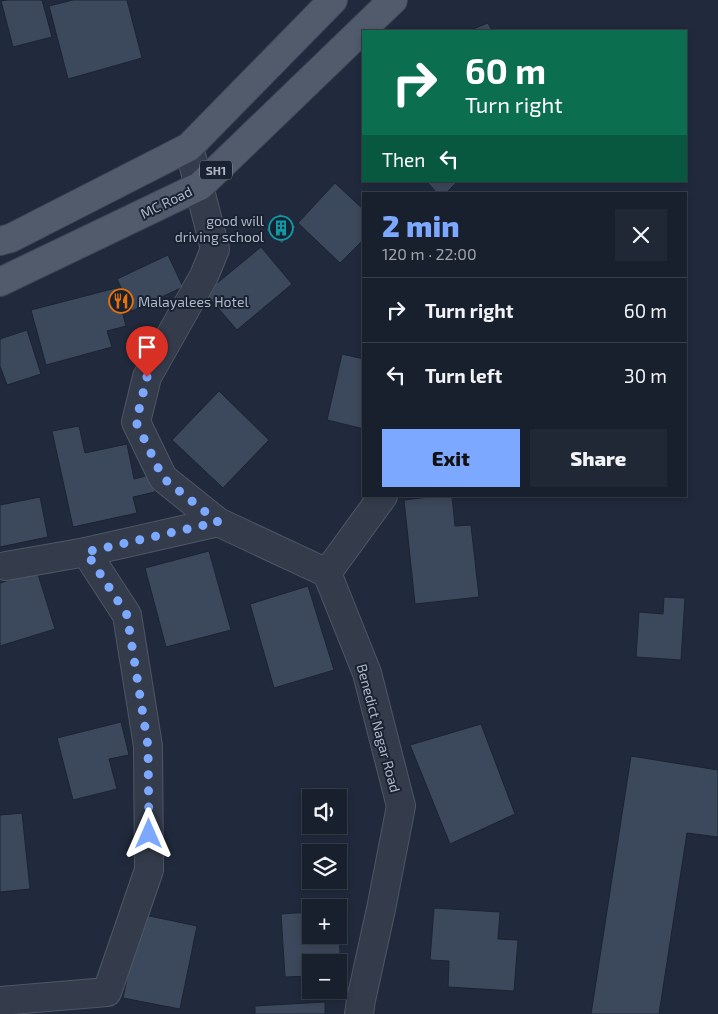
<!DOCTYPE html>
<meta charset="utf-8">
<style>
:root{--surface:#18202d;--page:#212835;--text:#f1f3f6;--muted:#9fa3aa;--line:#363e49;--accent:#7da8ff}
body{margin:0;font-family:"Exo 2",sans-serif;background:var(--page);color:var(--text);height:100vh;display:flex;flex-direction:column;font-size:19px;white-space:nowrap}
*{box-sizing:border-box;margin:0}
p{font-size:16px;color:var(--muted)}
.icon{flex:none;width:28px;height:28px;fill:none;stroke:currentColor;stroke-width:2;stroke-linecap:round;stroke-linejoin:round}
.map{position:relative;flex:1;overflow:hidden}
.side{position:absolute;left:362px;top:192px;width:325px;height:305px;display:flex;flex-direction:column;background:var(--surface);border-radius:0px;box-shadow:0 2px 8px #0003,0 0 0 1px var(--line)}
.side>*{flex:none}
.hud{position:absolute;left:362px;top:30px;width:325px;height:152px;border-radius:0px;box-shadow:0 2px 8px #0003,0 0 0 1px var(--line);background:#0b6e4f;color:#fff;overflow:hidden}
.controls{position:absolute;left:302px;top:789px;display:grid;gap:10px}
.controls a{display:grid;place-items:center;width:45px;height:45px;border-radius:0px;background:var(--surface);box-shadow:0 2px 8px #0003,0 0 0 1px var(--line);font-size:25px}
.pin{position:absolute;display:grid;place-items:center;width:42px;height:42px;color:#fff;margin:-51px -21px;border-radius:50% 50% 50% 0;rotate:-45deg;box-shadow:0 0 5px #0007}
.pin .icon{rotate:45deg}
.me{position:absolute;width:55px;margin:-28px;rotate:0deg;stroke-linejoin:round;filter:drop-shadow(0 0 4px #0008)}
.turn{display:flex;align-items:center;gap:18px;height:105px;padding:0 20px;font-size:22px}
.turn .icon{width:65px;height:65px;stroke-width:2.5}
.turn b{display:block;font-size:35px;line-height:42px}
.then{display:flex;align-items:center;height:48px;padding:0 20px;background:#0003;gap:10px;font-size:19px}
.round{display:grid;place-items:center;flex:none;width:52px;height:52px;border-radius:0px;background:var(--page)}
.headline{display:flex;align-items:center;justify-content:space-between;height:85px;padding:0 20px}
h1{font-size:30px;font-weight:800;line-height:38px;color:var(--accent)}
.action{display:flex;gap:10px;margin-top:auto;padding:10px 20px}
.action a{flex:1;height:58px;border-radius:0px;background:var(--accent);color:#111;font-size:20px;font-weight:800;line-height:58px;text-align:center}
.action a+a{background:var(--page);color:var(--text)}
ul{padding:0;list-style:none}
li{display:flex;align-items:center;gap:15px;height:65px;padding:0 20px;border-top:1px solid var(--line)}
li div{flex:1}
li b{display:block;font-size:19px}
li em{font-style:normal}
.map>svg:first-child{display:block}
.building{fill:#3c485b;stroke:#1b2432}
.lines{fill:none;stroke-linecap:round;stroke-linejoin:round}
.minor-casing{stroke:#4f5766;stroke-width:30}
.primary-casing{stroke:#3d4655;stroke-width:30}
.minor{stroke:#343c4c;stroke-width:28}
.primary{stroke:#525b6c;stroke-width:28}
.route{stroke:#7da8ff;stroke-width:9;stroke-dasharray:0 16.2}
.labels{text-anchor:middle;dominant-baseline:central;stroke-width:4;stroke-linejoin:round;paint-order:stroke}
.shield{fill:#192230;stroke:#828a9a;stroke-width:1}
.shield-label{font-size:12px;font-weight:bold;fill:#afb7c8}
.street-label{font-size:14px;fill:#afb7c8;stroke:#192230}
.poi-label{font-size:14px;fill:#afb7c8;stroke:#192230;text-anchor:end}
</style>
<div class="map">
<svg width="718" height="1014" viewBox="0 0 718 1014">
<rect width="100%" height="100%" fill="#202a3c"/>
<g class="building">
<path d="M 7,0 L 42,0 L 52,37 L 13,47 L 1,1 Z"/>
<path d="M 73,0 L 127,0 L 142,58 L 68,79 L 49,6 Z"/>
<path d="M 488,23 L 492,31 L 468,31 Z"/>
<path d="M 426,181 L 458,181 L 445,194 L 438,194 Z"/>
<path d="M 335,183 L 364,210 L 364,239 L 340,263 L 298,223 Z"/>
<path d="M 280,213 L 296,227 L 282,244 L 266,230 Z"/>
<path d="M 261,247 L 292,284 L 237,330 L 205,293 Z"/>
<path d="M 168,255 L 183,287 L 132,311 L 117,279 Z"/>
<path d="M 116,288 L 126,326 L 107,331 L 112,347 L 46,365 L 31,310 Z"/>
<path d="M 27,330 L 41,374 L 7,385 L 0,366 L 0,339 Z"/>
<path d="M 342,354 L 364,359 L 364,429 L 327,420 Z"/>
<path d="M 219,391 L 269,440 L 223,488 L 172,440 Z"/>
<path d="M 79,426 L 85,453 L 127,444 L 134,479 L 150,475 L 155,492 L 133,497 L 137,513 L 73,527 L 52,431 Z"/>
<path d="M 438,496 L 452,496 L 455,526 L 471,525 L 479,597 L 415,604 L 404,500 Z"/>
<path d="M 40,497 L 48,537 L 0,547 L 0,505 Z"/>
<path d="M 209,551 L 231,630 L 166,647 L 145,568 Z"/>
<path d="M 37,571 L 55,629 L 0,646 L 0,583 Z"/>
<path d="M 308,586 L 334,670 L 274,688 L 250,604 Z"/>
<path d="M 664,597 L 685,598 L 681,660 L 636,657 L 639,612 L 663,614 Z"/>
<path d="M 121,722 L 129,755 L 109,759 L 117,789 L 73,800 L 57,738 Z"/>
<path d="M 481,724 L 515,814 L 450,844 L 410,745 Z"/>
<path d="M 631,756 L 718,770 L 718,837 L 687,833 L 659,1014 L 591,1014 Z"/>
<path d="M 22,813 L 30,889 L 0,892 L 0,815 Z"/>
<path d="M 434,908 L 500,912 L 498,939 L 518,940 L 514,991 L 448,987 L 449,961 L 430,960 Z"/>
<path d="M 311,912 L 311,935 L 339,935 L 339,930 L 341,974 L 339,974 L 339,962 L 311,962 L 311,976 L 285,977 L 281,914 Z"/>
<path d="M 140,914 L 197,926 L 180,1009 L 123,998 Z"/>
<path d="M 325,1002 L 325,1014 L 255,1014 L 255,1006 Z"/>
</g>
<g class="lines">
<g class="minor-casing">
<g id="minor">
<path d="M 189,147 L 215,249 L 204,276 L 147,377 L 136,422 L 163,478 L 218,522 L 327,573 L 367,673 L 401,806 L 381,909 L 361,1000 L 359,1014"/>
<path d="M 6,566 L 86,552 L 218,522"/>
<path d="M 327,573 L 383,496"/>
<path d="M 0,1001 L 107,992 L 149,870 L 148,746 L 127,615 L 86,552"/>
</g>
</g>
<g class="primary-casing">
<g id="primary">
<path d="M 0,241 L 11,238 L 189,147 L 333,0"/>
<path d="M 0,282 L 200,186 L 393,0"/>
</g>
</g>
<use href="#minor" class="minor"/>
<use href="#primary" class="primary"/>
</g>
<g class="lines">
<path class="route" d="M 147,377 L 136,422 L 163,478 L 218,522 L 86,552 L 127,615 L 148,746 L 149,834"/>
</g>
<defs>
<g id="building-ring" transform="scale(1.25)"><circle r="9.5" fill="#192230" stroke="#0f9aa8" stroke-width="1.5"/><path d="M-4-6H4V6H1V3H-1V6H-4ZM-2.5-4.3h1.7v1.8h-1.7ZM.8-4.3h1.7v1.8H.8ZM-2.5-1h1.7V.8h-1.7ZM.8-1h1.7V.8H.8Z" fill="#0f9aa8"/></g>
<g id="restaurant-ring" transform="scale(1.25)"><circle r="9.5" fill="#192230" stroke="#e8710a" stroke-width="1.5"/><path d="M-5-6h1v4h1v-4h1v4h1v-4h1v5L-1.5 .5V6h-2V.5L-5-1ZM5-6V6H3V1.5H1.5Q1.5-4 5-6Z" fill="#e8710a"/></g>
</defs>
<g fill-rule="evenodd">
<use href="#building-ring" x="281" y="228"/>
<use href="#restaurant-ring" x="121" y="301"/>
</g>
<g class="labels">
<rect class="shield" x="200" y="160.5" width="32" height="19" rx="4"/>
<g class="shield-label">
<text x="216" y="170">SH1</text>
</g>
<g class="street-label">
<text transform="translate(166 202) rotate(-26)">MC Road</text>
<text transform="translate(379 728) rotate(75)">Benedict Nagar Road</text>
</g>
<g class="poi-label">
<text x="264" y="220">good will<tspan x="264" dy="16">driving school</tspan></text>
<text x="138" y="301" text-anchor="start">Malayalees Hotel</text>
</g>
</g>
</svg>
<div class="controls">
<a><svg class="icon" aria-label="sound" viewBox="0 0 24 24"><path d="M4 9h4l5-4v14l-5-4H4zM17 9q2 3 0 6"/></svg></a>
<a><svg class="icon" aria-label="layers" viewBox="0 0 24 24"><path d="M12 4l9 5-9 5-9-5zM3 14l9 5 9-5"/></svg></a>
<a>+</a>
<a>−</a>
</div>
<div class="pin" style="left:147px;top:377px;background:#d93025"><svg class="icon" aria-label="arrive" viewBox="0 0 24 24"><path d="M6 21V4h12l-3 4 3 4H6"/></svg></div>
<svg class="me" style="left:149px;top:834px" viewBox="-20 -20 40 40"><path d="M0-17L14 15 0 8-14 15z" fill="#7da8ff" stroke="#fff" stroke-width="4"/></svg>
<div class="hud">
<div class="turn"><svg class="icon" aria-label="right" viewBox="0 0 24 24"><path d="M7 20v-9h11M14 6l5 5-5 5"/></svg><div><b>60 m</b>Turn right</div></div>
<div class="then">Then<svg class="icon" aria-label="left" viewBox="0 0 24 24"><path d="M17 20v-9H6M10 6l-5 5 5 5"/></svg></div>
</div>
<section class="side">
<div class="headline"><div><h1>2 min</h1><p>120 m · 22:00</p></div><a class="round"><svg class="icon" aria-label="close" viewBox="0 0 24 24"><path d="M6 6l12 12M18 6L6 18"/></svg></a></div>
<ul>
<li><svg class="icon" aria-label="right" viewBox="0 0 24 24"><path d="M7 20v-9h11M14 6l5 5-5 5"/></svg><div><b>Turn right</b></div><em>60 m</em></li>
<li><svg class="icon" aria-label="left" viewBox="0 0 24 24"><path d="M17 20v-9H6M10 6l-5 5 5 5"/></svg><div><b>Turn left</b></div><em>30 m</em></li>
</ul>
<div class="action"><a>Exit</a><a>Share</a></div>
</section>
</div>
